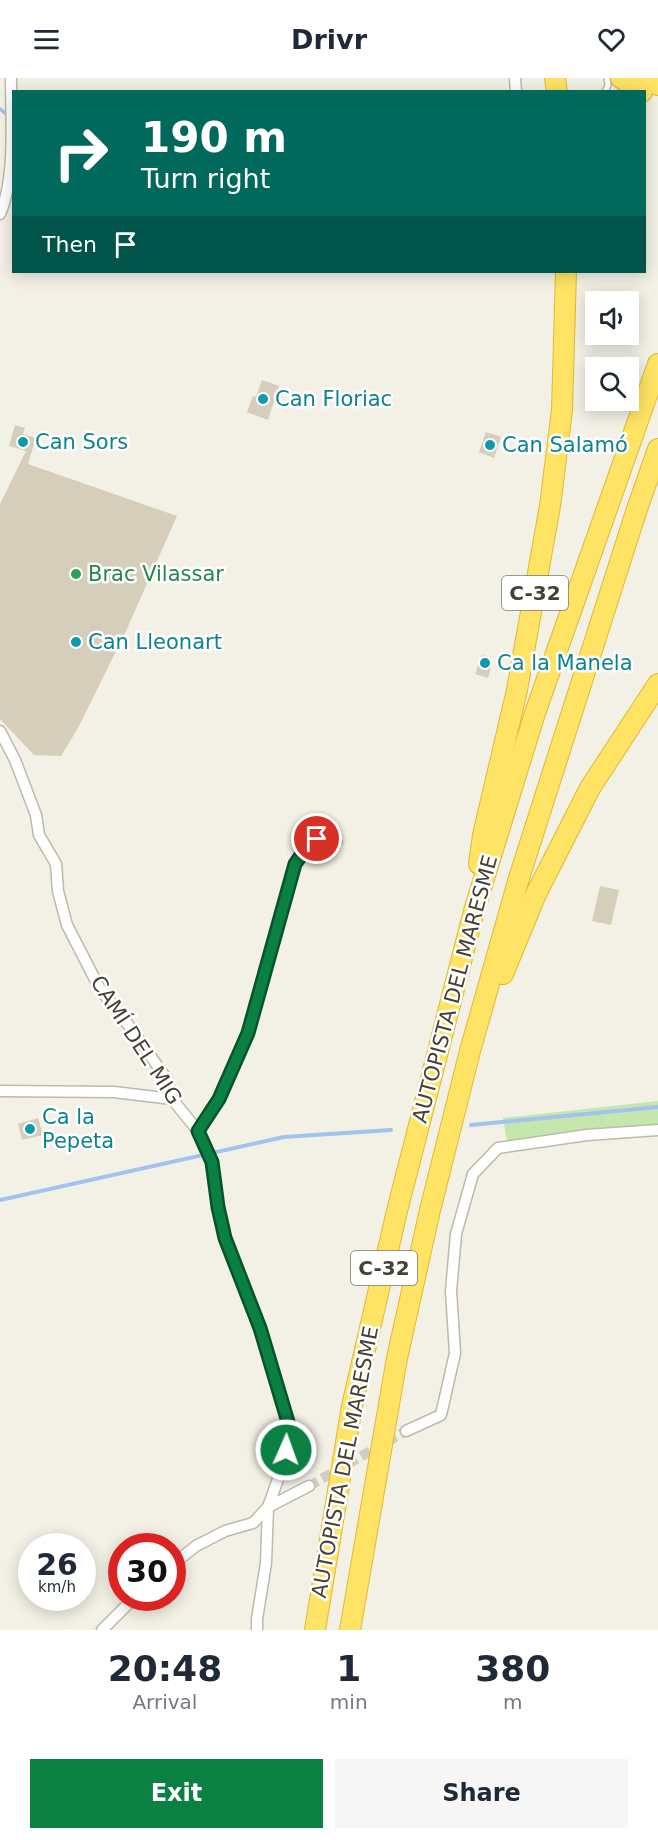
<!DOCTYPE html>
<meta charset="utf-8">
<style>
:root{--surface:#fff;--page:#f6f6f7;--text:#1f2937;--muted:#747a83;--accent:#0b8043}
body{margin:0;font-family:"DejaVu Sans",sans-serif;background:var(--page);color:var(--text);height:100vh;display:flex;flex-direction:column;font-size:22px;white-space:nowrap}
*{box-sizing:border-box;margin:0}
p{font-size:20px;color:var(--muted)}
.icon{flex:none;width:33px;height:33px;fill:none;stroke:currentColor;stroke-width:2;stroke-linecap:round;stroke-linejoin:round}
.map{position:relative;height:1552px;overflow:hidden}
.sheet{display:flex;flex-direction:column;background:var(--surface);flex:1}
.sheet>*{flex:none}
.banner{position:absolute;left:12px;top:12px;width:634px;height:183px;border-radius:0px;box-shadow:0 3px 15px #0003;background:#00695c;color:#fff;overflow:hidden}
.tools{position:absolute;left:585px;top:213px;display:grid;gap:12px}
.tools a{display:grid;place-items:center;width:54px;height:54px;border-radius:0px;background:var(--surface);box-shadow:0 3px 15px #0003;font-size:30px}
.speed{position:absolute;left:18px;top:1455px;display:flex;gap:12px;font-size:30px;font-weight:700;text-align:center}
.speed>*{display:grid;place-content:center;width:78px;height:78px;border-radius:50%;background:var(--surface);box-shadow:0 3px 15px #0003;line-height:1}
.speed small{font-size:15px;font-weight:400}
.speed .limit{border:9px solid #d22;background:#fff;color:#111}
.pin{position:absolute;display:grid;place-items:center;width:51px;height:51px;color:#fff;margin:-26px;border:3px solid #fff;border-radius:50%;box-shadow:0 2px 6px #0007}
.me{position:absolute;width:66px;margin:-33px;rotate:2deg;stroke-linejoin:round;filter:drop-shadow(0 0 4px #0008)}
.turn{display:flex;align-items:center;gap:21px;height:126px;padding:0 30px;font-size:27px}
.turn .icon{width:78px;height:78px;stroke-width:2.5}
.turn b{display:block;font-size:42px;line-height:51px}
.then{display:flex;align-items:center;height:57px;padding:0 30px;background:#0003;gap:12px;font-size:22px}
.eta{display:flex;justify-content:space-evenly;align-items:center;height:102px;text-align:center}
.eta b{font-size:36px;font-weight:800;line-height:42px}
.action{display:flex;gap:12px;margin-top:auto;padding:12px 30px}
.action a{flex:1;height:69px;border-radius:0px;background:var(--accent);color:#fff;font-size:24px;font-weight:800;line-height:69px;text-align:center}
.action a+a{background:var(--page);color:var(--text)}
header{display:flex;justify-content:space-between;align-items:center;height:78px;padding:0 30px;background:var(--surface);font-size:27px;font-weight:800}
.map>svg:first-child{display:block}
.green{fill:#c4e7ad}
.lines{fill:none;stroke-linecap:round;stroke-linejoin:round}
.stream{stroke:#a1c3f0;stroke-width:4}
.building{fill:#d4cebb}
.minor-tunnel{stroke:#d0cec2;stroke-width:10;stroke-dasharray:10 5;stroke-linecap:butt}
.service-casing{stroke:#bebaa8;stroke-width:8}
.minor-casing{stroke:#bebaa8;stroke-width:13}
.motorway-casing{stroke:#ddba34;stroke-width:22}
.service{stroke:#fff;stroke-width:5}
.minor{stroke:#fff;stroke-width:10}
.motorway{stroke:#fee365;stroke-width:20}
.route-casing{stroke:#07532c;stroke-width:15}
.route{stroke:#0b8043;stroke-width:10}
.culture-dot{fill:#0f9aa8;stroke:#fff;stroke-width:2}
.leisure-dot{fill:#2e9e5b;stroke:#fff;stroke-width:2}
.labels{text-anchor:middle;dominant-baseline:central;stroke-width:5;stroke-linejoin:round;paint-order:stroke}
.shield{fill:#fff;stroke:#7d7a72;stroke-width:1.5}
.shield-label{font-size:20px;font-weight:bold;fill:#454135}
.culture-label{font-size:21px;fill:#0d838f;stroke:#fff;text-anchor:start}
.leisure-label{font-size:21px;fill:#27864d;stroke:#fff;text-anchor:start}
.street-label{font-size:21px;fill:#454135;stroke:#fff}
</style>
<header><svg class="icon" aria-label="menu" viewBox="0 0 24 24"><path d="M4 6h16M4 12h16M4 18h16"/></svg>Drivr<svg class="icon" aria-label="heart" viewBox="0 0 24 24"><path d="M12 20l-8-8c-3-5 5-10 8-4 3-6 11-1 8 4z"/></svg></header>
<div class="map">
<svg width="658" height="1552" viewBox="0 0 658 1552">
<rect width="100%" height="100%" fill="#f3f1e5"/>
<path class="green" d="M 658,1023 L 658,1046 L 507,1063 L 503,1040 Z"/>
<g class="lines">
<g class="stream">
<path d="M 0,31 L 8,37"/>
<path d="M 471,1047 L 658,1029"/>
<path d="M 0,1122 L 284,1059 L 391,1052"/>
</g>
</g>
<g class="building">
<path d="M 262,302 L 279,308 L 268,342 L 247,334 L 253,318 L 256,319 Z"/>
<path d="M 15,347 L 25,350 L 23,356 L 36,360 L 28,386 L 177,438 L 126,553 L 78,650 L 61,678 L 34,677 L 0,641 L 0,426 L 26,373 L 9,368 Z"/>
<path d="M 486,354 L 501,359 L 494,380 L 479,374 Z"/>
<path d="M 482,577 L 491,580 L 491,590 L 488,600 L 475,596 Z"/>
<path d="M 600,808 L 619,812 L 611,847 L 592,843 Z"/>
<path d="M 38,1040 L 43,1057 L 22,1062 L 18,1046 Z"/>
</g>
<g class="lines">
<path class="minor-tunnel" d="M 309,1408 L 406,1353"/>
<g class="service-casing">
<g id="service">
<path d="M 605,14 L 608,7 L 607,0"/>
<path d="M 199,1053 L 219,1021 L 248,955 L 295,786 L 307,769 L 317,761 L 339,764"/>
</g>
</g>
<g class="minor-casing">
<g id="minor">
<path d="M 515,0 L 516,14"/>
<path d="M 0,136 C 16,99 11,40 11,0"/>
<path d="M 0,653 L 15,682 L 36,737 L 39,757 L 56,786 L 58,813 L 67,847 L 100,911 L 133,953 L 168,1003 L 172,1021 L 198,1053 L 212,1084 L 218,1129 L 225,1160 L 260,1250 L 291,1354 L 282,1390 L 268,1429 L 266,1485 L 257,1541 L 257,1552"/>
<path d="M 0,1013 L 114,1014 L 172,1021"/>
<path d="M 406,1353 L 441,1337 L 455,1275 L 451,1213 L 456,1156 L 473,1096 L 498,1070 L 587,1057 L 658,1052"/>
<path d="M 172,1487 L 196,1468 L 225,1453 L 253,1445 L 268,1429 L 309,1408"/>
<path d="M 102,1552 L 134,1520"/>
</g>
</g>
<g class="motorway-casing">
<g id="motorway">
<path d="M 555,0 L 557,14"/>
<path d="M 621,0 L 642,14"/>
<path d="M 644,0 L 658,7"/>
<path d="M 479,786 L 483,757 L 517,612 L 550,428 L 562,332 L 566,194"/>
<path d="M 503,896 L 536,816 L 590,710 L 658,606"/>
<path d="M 315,1552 L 352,1328 L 397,1133 L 474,833 L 535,635 L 658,286"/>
<path d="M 350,1552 L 397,1280 L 430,1132 L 470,973 L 519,800 L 637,431 L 658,371"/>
</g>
</g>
<use href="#service" class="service"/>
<use href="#minor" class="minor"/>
<use href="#motorway" class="motorway"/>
</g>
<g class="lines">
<g class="route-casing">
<path id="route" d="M 286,1372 L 291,1354 L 260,1250 L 225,1160 L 218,1129 L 212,1084 L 198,1053 L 219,1021 L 248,955 L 295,786 L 307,769 L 317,761"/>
</g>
<use href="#route" class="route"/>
</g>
<g class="culture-dot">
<circle cx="263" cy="321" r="6"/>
<circle cx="23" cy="364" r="6"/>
<circle cx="490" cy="367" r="6"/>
<circle cx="76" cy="564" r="6"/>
<circle cx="485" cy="585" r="6"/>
<circle cx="30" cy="1051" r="6"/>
</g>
<circle class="leisure-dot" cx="76" cy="496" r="6"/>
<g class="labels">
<g class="shield">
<rect x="502" y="498" width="66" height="34" rx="4.5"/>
<rect x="351" y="1173" width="66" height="34" rx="4.5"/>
</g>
<g class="shield-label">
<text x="535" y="515">C-32</text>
<text x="384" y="1190">C-32</text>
</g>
<g class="culture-label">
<text x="275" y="321">Can Floriac</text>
<text x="35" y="364">Can Sors</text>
<text x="502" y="367">Can Salamó</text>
<text x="88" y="564">Can Lleonart</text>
<text x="497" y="585">Ca la Manela</text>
<text x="42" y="1039">Ca la<tspan x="42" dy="24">Pepeta</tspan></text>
</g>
<g class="leisure-label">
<text x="88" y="496">Brac Vilassar</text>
</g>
<g class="street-label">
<text transform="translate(455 911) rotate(-75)">AUTOPISTA DEL MARESME</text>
<text transform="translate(136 962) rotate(57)">CAMÍ DEL MIG</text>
<text transform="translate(345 1384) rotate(-79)">AUTOPISTA DEL MARESME</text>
</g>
</g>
</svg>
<div class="tools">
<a><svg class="icon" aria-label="sound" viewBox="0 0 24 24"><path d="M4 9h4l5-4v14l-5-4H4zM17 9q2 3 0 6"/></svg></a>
<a><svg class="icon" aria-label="search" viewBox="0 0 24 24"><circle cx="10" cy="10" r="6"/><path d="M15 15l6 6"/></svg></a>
</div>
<div class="speed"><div>26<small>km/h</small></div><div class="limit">30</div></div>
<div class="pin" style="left:317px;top:761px;background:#d93025"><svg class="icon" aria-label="arrive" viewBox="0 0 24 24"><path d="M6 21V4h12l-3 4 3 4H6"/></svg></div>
<svg class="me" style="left:286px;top:1372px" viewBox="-20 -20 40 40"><circle r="17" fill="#0b8043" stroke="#fff" stroke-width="3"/><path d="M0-11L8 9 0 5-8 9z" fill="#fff"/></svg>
<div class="banner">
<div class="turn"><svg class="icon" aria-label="right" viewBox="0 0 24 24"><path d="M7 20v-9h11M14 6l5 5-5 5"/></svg><div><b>190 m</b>Turn right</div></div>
<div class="then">Then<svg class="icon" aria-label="arrive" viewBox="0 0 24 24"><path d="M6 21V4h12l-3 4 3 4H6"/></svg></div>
</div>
</div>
<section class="sheet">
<div class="eta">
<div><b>20:48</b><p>Arrival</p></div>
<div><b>1</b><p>min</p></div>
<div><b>380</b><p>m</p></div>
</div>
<div class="action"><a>Exit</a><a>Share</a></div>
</section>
